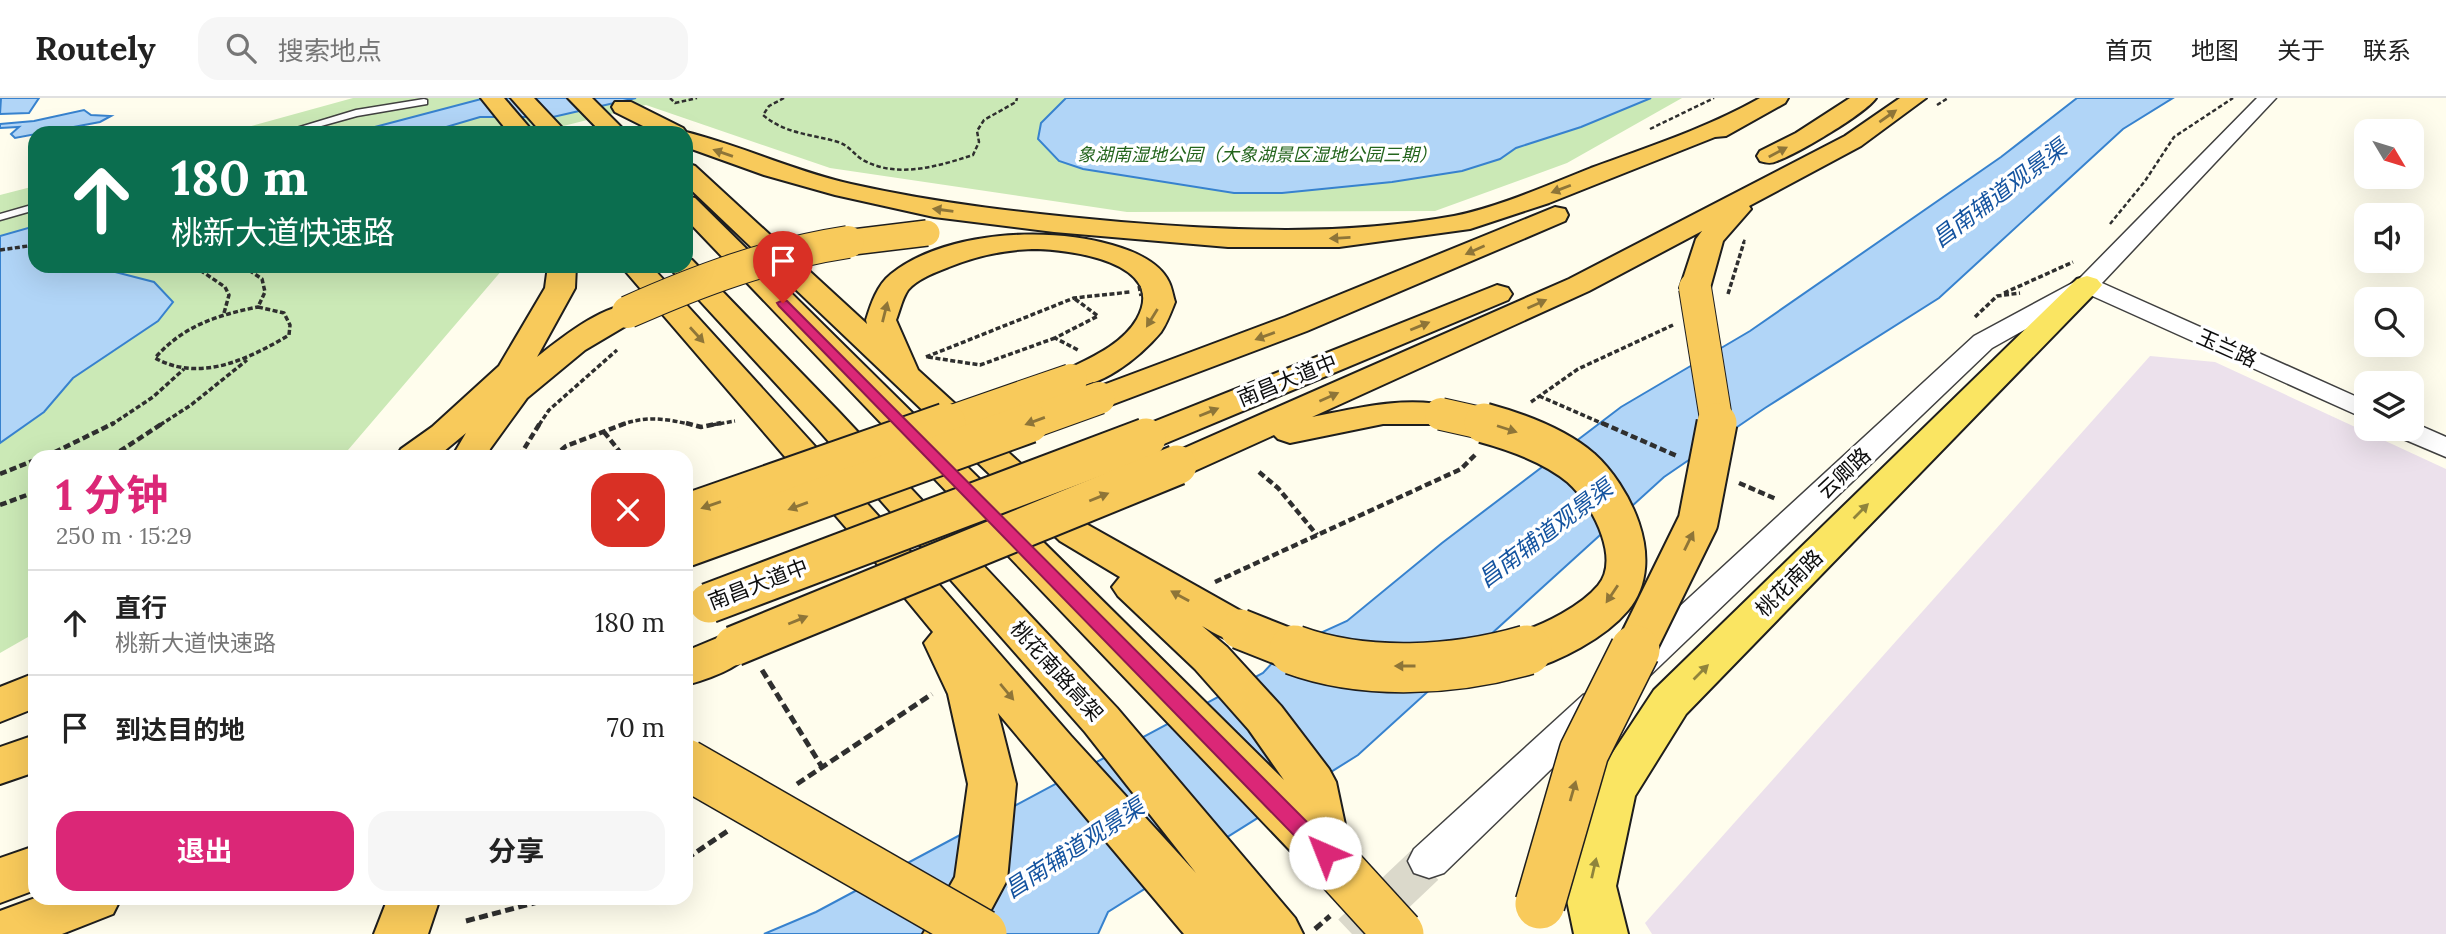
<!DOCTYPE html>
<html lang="zh">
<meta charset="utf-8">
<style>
:root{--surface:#fff;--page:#f6f6f6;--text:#222;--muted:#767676;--line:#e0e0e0;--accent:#db2777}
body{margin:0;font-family:Lora,"Noto Sans SC",serif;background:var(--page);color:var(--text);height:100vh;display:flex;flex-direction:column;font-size:26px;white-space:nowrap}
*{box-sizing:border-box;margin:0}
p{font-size:23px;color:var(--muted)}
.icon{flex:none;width:38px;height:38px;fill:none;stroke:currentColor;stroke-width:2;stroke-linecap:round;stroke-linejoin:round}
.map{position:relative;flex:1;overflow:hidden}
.panel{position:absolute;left:28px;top:352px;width:665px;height:455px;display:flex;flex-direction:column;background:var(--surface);border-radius:21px;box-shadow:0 7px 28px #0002}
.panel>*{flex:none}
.top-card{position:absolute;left:28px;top:28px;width:665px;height:147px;border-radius:21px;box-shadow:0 7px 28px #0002;background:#0b6e4f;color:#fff;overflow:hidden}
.needle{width:46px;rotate:128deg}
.controls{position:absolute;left:2354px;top:21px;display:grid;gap:14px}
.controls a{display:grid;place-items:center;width:70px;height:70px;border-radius:14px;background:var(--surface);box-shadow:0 7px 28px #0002;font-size:35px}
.pin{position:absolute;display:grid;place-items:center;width:60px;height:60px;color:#fff;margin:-72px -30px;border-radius:50% 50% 50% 0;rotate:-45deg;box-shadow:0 0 7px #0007}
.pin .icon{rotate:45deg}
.me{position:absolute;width:77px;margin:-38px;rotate:316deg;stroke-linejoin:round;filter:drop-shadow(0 0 5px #0008)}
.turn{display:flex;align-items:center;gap:24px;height:147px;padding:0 28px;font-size:32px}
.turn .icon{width:91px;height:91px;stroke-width:2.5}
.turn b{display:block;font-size:49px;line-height:60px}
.round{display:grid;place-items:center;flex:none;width:74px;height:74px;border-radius:21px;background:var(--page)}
.head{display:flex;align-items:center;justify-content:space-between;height:119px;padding:0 28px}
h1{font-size:42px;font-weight:700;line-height:52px;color:var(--accent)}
.cta{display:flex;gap:14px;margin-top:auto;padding:14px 28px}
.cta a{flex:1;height:80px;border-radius:21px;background:var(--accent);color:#fff;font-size:28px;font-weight:700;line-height:80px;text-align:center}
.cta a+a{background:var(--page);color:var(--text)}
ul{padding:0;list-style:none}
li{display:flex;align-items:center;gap:21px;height:105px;padding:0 28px;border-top:2px solid var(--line)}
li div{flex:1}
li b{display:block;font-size:26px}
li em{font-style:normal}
header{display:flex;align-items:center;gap:42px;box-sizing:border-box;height:98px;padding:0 35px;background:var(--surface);border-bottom:2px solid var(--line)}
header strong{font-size:33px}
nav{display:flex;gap:38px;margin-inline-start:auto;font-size:24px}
.search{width:490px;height:63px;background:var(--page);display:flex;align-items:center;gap:18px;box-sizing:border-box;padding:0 24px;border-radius:21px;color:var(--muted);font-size:26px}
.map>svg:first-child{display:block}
.industrial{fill:#ece1ec}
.green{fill:#cbe9b6}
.water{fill:#b1d5f7;stroke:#3782ce;stroke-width:2}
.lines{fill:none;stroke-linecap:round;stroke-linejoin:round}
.minor-tunnel{stroke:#dbd9cb;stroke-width:40;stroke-dasharray:40 20;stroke-linecap:butt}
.service-casing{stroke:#404040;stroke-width:3}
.minor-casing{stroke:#404040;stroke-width:3}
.primary-casing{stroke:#1e1e1e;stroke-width:4}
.trunk-casing{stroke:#1e1e1e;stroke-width:4}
.path-far3{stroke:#2f2f2f;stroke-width:2.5;stroke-dasharray:4.5 2.5;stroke-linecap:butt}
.path-far2{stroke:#2f2f2f;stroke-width:3.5;stroke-dasharray:5 2.5;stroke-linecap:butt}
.path-far1{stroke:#2f2f2f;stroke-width:4.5;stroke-dasharray:7 3.5;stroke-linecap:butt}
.path{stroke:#2f2f2f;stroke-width:5;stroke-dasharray:9 4.5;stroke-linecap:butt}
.service{fill:#fff;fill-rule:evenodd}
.minor{fill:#fff;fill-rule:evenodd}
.primary{fill:#fae562;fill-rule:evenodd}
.trunk{fill:#f8ca5b;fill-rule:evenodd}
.trunk-bridge-far3-casing{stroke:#1e1e1e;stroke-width:28;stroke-linecap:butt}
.trunk-bridge-far2-casing{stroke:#1e1e1e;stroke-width:34;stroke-linecap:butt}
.trunk-bridge-far1-casing{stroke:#1e1e1e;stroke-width:43;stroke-linecap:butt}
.trunk-bridge-casing{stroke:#1e1e1e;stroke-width:52;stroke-linecap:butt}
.path-bridge{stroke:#2f2f2f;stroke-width:3.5;stroke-dasharray:5 2.5;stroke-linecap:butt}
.trunk-bridge-far3{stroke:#f8ca5b;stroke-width:25}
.trunk-bridge-far2{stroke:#f8ca5b;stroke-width:32}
.trunk-bridge-far1{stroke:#f8ca5b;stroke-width:39}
.trunk-bridge{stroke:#f8ca5b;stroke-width:49}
.oneway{fill:#8e7538}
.oneway2{fill:#8f843c}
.route{fill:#db2777;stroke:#8e194d;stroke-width:2}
.labels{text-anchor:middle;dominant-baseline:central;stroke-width:7;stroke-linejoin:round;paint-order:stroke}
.far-park-label{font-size:18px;font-style:italic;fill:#24651d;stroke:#fff}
.street-label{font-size:21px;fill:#0d0d0d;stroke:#fff}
.water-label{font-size:23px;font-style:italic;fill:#1554a0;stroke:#fff}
</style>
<header>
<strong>Routely</strong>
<div class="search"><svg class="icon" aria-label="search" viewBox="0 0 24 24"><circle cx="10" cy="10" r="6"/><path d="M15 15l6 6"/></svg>搜索地点</div>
<nav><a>首页</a><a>地图</a><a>关于</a><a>联系</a></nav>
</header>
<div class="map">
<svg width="2446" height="836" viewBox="0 0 2446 836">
<rect width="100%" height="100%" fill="#fffded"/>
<path class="industrial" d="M 2150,258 L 2215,264 L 2446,371 L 2446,836 L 1652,836 L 1645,825 Z"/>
<g class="green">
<path d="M 353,0 L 1682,0 L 1567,65 L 1435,113 L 1127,114 L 830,70 L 646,7 L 536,35 L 226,35 Z"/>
<path d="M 35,88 L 35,168 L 501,168 L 503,171 L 342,359 L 35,359 L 35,535 L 0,555 L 0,97 Z"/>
</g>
<g class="water">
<path d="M 1,0 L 39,0 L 29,15 L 0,16 Z"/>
<path d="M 485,0 L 636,0 L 553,19 L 480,19 L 426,35 L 352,35 Z"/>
<path d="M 1066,0 L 1651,0 L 1581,29 L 1516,50 L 1500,61 L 1462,73 L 1392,84 L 1282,95 L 1234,95 L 1083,71 L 1059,63 L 1038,41 L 1041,25 Z"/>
<path d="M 2077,0 L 2173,0 L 2123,31 L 1939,200 L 1765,310 L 1664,379 L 1358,657 L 1108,814 L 1098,836 L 764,836 L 816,814 L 1263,575 L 1285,551 L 1347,523 L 1442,445 L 1621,309 L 1750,233 L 2001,59 Z"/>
<path d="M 84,12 L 91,17 L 111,18 L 100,24 L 15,40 L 11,36 L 19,29 L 0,30 L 0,26 L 34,23 Z"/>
<path d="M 35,128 L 35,168 L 92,168 L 154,184 L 173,204 L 158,223 L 73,280 L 44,314 L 0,345 L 0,138 Z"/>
</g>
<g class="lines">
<path class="minor-tunnel" d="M 1352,836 L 1429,763"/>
<g class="service-casing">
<g id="service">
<path d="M 424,1 L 427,2 L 427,6 L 357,18 L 296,35 L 280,35 L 356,12 Z"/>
<path d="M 35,106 L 35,112 L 0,122 L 0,116 Z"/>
</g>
</g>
<g class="minor-casing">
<g id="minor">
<path d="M 2257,0 L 2276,0 L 2102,185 L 2366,303 L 2366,321 L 2088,196 L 1992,250 L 1642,585 L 1629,589 L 1616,585 L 1611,576 L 1616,567 L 1974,238 L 2078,182 Z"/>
<path d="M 2412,324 L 2446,339 L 2446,359 L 2394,337 L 2390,331 L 2412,331 Z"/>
<path d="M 1596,593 L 1609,597 L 1615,606 L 1609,615 L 1444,775 L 1429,780 L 1414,775 L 1408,763 L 1414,751 L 1583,597 Z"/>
</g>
</g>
<g class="primary-casing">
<path id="primary" d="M 2087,178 L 2097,181 L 2102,187 L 2097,193 L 1686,616 L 1635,698 L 1616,788 L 1628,836 L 1574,836 L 1564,788 L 1586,695 L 1654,592 L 2077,181 Z"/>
</g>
<g class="trunk-casing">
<g id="trunk">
<path d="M 481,0 L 504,0 L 534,35 L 509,35 Z"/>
<path d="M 511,0 L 534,0 L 567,35 L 542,35 Z"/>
<path d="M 568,0 L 592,0 L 627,35 L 602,35 Z"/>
<path d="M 1760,0 L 1788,0 L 1785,5 L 1726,38 L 1715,39 L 1549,105 L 1470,131 L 1339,149 L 1228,149 L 1054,134 L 934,119 L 835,97 L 764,77 L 686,49 L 686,35 L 657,35 L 615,14 L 612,9 L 615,4 L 631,4 L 683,30 L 686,34 C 742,48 794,73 851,86 C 940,106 1030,116 1121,124 C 1233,133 1343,138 1454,118 C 1499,109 1548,87 1591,70 C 1648,49 1707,30 1760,0 Z"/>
<path d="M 1850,0 L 1876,0 C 1865,16 1797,56 1777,63 C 1771,66 1766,65 1760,63 L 1757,58 L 1760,53 L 1796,35 Z"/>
<path d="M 1900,0 L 1926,0 L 1861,48 L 1749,108 L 1751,111 L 1723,143 L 1710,190 L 1706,196 L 1695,199 L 1684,196 L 1680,190 L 1696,141 L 1702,133 L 1589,193 L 1312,319 C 1358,310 1407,297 1453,309 L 1458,316 L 1453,323 L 1441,326 L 1383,326 L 1290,345 L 1278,341 L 1274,337 L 1190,375 L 1177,378 L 1164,375 L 1159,367 L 1164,359 L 1569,181 L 1845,38 Z"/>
<path d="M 686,65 L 695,68 L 867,226 L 866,222 C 871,206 877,187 891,176 C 945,133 1049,128 1112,147 C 1133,153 1159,163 1169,184 C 1172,190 1173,198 1175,204 C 1171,214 1167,225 1161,234 C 1141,258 1097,295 1064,287 L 1059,280 L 1064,273 C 1090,260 1122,247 1137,221 C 1169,164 1069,151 1032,151 C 1004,152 976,158 949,169 C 936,174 917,181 908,192 C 902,201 900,212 896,222 L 918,272 L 1088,427 L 1255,521 L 1261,531 L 1255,541 C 1233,547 1221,539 1202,528 L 1227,549 L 1281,608 L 1329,671 L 1336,684 L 1351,755 L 1343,770 L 1325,776 L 1307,770 L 686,121 L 686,98 L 695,100 L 1284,682 L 1249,632 L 1195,571 L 1118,498 L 1112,489 L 1120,479 L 1060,443 L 686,87 Z"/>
<path d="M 1555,109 L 1565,111 L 1568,117 L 1565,123 L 1307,233 L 1111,307 L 1099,310 L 1087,307 L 1082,300 L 1087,293 L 1285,219 Z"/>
<path d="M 686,160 L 692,162 L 839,314 L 1117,610 L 1295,820 L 1303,836 L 1184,836 L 998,615 L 1016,686 L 1007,782 L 978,836 L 923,836 L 955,779 L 968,686 L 948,596 L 924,545 L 933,534 L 873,461 L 621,168 L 651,168 L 901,443 L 1071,638 L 1196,775 L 1085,634 L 815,328 L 668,168 L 686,168 Z"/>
<path d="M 548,168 L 576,168 L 575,190 L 537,259 C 560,241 610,200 639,208 L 643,214 L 639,220 L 585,252 L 527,300 L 490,351 L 488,359 L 452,359 L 466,335 L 437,359 L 396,359 L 401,351 L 432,329 L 499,268 L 545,190 Z"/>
<path d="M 1497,187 L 1508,190 L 1512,196 L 1508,202 L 1159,348 L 1146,351 L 1133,348 L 1128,340 L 1133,332 Z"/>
<path d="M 734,533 L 749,538 L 756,548 C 743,569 709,581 686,587 L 686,553 Z"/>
<path d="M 35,575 L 35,610 L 0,624 L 0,589 Z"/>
<path d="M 35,637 L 35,674 L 0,686 L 0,649 Z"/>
<path d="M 35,748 L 35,792 L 0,805 L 0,760 Z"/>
<path d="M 35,800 L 121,800 L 113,816 L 62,836 L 0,836 L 0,813 Z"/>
<path d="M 388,800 L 440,800 L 428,836 L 374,836 Z"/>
</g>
</g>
<g class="path-far3">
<path d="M 670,0 L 675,5 L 697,0"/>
<path d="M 784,0 L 769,8 L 763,17 C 785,36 811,36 838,44 C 850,48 854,57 863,62 C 897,81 939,68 973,57 L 979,44 L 977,33 L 984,22 L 1016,4 L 1017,0"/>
<path d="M 1937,7 L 1948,0"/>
<path d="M 1650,31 L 1714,0"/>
<path d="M 2110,126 L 2145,83 L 2174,39 L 2233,0"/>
<path d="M 1743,146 L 1745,141"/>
</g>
<g class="path-far2">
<path d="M 0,152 L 35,147"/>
<path d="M 194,168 L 225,189 L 229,197 L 224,215"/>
<path d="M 243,168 L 262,181 L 265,194 L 258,209"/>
<path d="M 2004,195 L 2073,164"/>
<path d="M 1728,196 L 1744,144"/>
<path d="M 1075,201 L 1098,218 L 1055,240 L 1078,252"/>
<path d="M 258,209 L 284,215 L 290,227 L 289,237 C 249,261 200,285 155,260 C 183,228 217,217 258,209 Z"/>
<path d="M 1975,219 L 1997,198 L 2020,195"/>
<path d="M 926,259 L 1074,200 L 1130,194"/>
<path d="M 928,259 L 980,267 L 1055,240"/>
<path d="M 1539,298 L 1606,327"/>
<path d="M 1531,304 L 1578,271 L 1673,227"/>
<path d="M 111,327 L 153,299 L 184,271"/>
<path d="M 160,327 L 191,307 L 247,262"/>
<path d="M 539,327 L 549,312 L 617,252"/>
<path d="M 621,327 C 647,317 667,321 693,327"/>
<path d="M 712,327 L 735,323"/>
</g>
<g class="path-far1">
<path d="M 686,325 L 701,329 L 721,325"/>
<path d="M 1602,325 L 1677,358"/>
<path d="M 604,334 L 624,359"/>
<path d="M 45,359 L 114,325"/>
<path d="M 111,359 L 163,325"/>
<path d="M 519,359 L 540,325"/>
<path d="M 553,359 L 566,348 L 626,325"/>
<path d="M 1259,374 L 1278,390 L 1317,437"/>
<path d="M 0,376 L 35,362"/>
<path d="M 1739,385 L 1776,401"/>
<path d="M 0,407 L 35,394"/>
<path d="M 1215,484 L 1461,371 L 1476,356"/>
</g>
<g class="path">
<path d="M 762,572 L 822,669"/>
<path d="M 797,686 L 932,596"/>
<path d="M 686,761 L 729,732"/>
<path d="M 466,823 L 553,800"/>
<path d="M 1315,831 L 1330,818"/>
</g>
<use href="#service" class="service"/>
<use href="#minor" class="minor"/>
<use href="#primary" class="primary"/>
<use href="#trunk" class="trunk"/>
<g class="trunk-bridge-far3-casing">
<path id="trunk-bridge-far3" d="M 837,146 L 927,135"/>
</g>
<g class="trunk-bridge-far2-casing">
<g id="trunk-bridge-far2">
<path d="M 1695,190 L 1717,327"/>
<path d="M 628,214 C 700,182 770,156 848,144"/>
<path d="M 1441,316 L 1490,327"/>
<path d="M 941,327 L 1071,282"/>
<path d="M 1024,327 L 1099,300"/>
</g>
</g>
<g class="trunk-bridge-far1-casing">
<g id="trunk-bridge-far1">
<path d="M 1484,325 C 1517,334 1554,347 1581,370 C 1611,397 1645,462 1613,500 C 1593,524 1552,545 1521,554"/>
<path d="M 686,416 L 946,325"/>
<path d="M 686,449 L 1029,325"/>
<path d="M 709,505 L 1146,340"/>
<path d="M 1240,531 L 1298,554"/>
<path d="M 734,548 L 1177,367"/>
<path d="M 1634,554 L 1698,424 L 1717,325"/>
</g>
</g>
<g class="trunk-bridge-casing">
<g id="trunk-bridge">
<path d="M 1294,552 C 1365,578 1455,573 1527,552"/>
<path d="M 686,666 L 982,836"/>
<path d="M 1325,755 L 1399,836"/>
<path d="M 1540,806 L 1584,654 L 1635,552"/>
</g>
</g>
<path class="path-bridge" d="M 1139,188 L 1141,198"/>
<use href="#trunk-bridge-far3" class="trunk-bridge-far3"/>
<use href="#trunk-bridge-far2" class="trunk-bridge-far2"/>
<use href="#trunk-bridge-far1" class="trunk-bridge-far1"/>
<use href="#trunk-bridge" class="trunk-bridge"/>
</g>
<defs><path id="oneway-solid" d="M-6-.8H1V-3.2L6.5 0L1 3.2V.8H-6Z" transform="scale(1.75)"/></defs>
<g class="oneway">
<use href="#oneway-solid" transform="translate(1888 18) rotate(-35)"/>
<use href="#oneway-solid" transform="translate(1778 54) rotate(-28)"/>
<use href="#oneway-solid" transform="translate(723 55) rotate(-161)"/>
<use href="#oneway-solid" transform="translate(1561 91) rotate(159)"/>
<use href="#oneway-solid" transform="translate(943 112) rotate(-172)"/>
<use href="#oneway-solid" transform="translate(1340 140) rotate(177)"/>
<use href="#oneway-solid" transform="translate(1475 152) rotate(156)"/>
<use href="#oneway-solid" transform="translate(1537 206) rotate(-24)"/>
<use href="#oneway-solid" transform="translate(885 214) rotate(-76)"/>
<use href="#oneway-solid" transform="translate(1152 220) rotate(122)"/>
<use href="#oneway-solid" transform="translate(1420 228) rotate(-22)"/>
<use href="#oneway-solid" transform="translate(697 237) rotate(48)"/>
<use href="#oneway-solid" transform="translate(1265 238) rotate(160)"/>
<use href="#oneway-solid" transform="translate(1329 299) rotate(-24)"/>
<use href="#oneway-solid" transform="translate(1209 314) rotate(-22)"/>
<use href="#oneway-solid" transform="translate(1035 323) rotate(160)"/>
<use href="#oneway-solid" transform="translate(1507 331) rotate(18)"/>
<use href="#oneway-solid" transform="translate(1099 399) rotate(-22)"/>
<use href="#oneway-solid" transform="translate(711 407) rotate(161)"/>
<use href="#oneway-solid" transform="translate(798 408) rotate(160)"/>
<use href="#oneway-solid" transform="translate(1689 443) rotate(-64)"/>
<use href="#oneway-solid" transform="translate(1612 496) rotate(124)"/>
<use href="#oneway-solid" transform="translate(1180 498) rotate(-151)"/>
<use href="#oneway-solid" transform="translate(798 522) rotate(-22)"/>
<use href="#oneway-solid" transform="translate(1405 568) rotate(180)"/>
<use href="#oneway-solid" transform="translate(1007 594) rotate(50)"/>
<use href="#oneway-solid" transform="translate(1573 693) rotate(-74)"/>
</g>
<g class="oneway2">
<use href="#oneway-solid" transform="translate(1861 413) rotate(-45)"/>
<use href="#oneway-solid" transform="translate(1701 574) rotate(-45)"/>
<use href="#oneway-solid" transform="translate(1594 770) rotate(-77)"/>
</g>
<path class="route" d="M 783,202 L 787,203 L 1332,749 L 1335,755 L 1332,761 L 1325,764 L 1317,761 L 779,208 L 777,205 Z"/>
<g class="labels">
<g class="far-park-label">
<text x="1257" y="56">象湖南湿地公园（大象湖景区湿地公园三期）</text>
</g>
<g class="street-label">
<text transform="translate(2227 250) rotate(24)">玉兰路</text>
<text transform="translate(1287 282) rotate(-22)">南昌大道中</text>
<text transform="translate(1844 375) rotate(-43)">云卿路</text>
<text transform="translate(1789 485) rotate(-45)">桃花南路</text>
<text transform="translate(758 486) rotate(-21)">南昌大道中</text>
<text transform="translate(1057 573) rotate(48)">桃花南路高架</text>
</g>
<g class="water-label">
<text transform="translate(1999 95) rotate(-37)">昌南辅道观景渠</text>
<text transform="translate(1545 435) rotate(-37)">昌南辅道观景渠</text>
<text transform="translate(1074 750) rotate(-33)">昌南辅道观景渠</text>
</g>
</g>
</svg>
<div class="controls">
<a><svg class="needle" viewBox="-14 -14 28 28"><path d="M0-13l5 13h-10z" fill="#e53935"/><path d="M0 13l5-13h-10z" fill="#767676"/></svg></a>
<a><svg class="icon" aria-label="sound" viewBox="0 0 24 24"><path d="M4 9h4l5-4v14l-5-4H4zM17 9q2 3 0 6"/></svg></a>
<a><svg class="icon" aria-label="search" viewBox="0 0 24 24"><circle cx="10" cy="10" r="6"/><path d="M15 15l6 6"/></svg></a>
<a><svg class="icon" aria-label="layers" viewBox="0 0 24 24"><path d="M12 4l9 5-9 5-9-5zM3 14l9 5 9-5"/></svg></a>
</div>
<div class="pin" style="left:783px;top:205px;background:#d93025"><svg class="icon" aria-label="arrive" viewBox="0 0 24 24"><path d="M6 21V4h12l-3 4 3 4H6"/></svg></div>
<svg class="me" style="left:1325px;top:755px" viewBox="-20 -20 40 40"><circle r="19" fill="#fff"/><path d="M0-13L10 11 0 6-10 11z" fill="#db2777"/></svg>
<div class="top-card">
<div class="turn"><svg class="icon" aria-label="ahead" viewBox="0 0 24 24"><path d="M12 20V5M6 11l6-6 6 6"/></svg><div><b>180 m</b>桃新大道快速路</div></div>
</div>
<section class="panel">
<div class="head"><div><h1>1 分钟</h1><p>250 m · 15:29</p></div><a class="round" style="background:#d93025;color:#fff"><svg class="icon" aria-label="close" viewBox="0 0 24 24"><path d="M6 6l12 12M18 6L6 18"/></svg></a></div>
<ul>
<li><svg class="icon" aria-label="ahead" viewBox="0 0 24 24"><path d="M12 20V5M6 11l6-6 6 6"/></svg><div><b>直行</b><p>桃新大道快速路</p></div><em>180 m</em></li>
<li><svg class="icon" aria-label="arrive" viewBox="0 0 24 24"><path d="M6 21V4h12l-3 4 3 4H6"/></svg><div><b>到达目的地</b></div><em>70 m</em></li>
</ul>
<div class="cta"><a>退出</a><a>分享</a></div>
</section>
</div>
